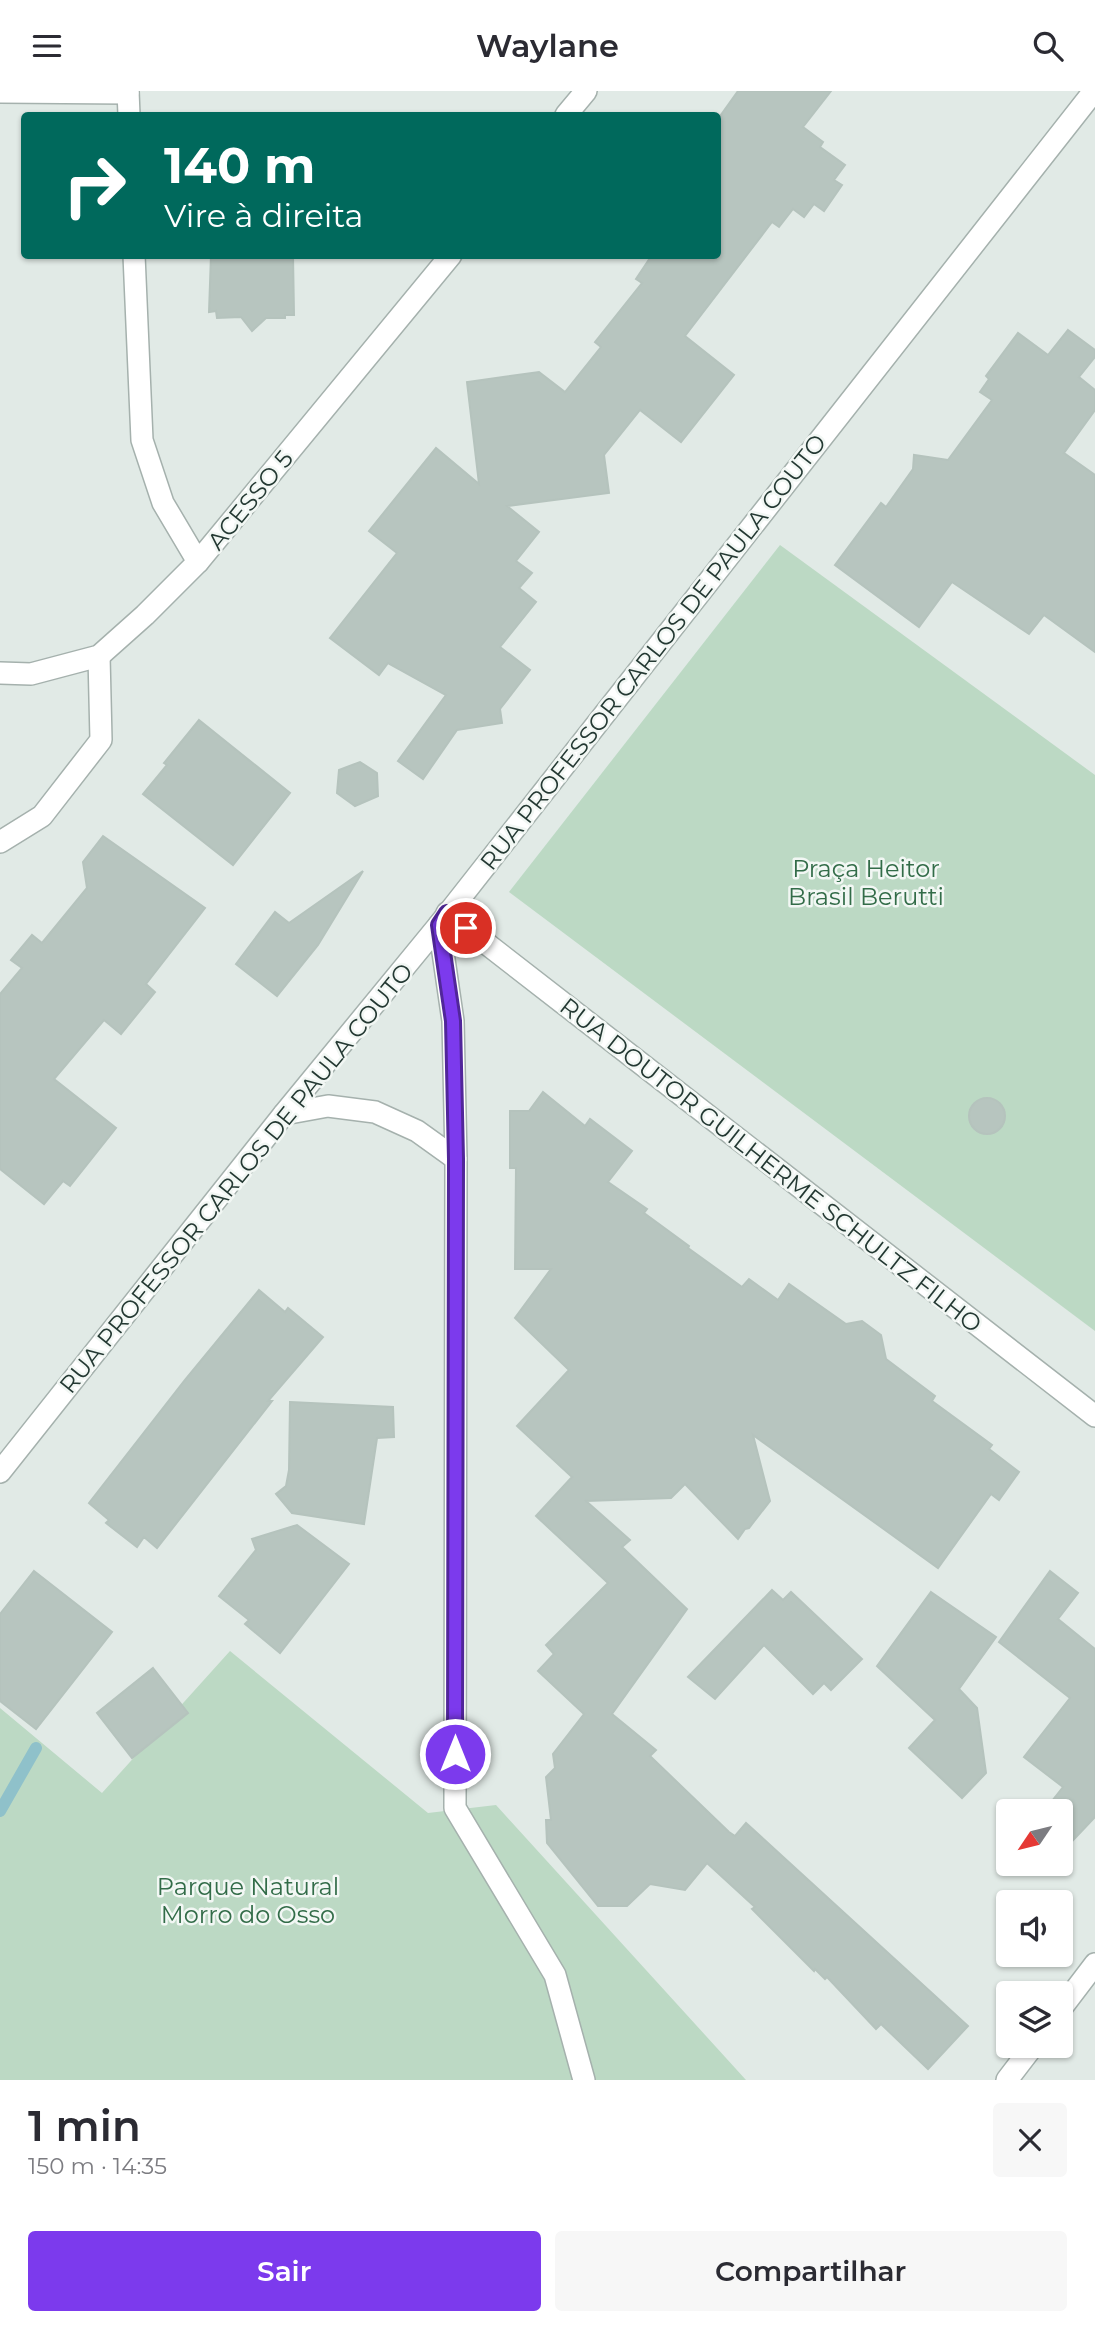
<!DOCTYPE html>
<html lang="pt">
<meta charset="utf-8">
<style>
:root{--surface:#fff;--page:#f7f7f7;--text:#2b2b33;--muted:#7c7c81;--accent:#7c3aed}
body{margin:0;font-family:Montserrat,sans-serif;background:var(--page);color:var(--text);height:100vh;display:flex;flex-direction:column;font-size:26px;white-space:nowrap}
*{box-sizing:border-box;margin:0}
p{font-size:23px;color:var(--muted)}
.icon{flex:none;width:38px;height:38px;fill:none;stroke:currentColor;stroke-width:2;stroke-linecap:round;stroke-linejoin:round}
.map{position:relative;height:1989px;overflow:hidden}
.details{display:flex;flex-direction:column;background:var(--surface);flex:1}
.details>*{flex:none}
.banner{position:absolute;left:21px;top:21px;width:700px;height:147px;border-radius:7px;box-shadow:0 2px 5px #0004;background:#00695c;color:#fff;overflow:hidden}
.needle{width:46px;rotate:235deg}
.fabs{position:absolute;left:996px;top:1708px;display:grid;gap:14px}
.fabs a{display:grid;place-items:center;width:77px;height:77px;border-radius:7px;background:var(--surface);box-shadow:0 2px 5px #0004;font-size:35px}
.pin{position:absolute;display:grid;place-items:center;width:60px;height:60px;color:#fff;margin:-30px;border:4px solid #fff;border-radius:50%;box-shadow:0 2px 7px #0007}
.me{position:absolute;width:77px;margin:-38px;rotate:0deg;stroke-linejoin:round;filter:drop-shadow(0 0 5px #0008)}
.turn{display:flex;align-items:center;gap:24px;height:147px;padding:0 28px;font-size:32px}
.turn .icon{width:91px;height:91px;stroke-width:2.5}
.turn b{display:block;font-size:49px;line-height:60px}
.round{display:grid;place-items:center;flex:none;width:74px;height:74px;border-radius:7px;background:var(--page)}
.headline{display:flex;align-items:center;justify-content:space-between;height:119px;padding:0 28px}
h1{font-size:42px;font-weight:600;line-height:52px}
.primary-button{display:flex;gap:14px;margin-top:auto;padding:14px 28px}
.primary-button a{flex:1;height:80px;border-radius:7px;background:var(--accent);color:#fff;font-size:28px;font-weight:600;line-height:80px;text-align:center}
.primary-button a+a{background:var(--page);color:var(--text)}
header{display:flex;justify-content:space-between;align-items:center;height:91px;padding:0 28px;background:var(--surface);font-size:32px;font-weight:600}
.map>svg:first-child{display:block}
.green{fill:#bcd9c4}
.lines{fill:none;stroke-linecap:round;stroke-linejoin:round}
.stream{stroke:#8fc1ca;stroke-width:12}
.building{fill:#b7c5bf;stroke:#b5c3bd;stroke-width:2}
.minor-casing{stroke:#a5b1ad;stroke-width:24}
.minor{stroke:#fff;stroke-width:21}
.route-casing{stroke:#51269a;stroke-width:18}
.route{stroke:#7c3aed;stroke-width:12}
.labels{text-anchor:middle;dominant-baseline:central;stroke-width:5;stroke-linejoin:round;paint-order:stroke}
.street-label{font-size:24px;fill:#243933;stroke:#f2f7f4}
.park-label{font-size:24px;fill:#326c48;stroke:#f2f7f4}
</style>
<header><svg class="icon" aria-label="menu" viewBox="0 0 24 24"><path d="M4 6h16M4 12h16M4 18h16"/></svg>Waylane<svg class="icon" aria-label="search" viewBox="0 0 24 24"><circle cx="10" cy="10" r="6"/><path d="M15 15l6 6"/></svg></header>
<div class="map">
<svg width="1095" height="1989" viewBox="0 0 1095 1989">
<rect width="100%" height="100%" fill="#e1eae6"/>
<g class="green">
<path d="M 780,454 L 1095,684 L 1095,1240 L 509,801 Z"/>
<path d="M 230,1560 L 428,1722 L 496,1714 L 746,1989 L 0,1989 L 0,1617 L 102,1702 Z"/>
</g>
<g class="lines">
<path class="stream" d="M 0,1720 L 36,1657"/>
</g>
<g class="building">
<path d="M 738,0 L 831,0 L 803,36 L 823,51 L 820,56 L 845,74 L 834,89 L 842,94 L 824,120 L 814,113 L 804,126 L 793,118 L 779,136 L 772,131 L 685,245 L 734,284 L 681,351 L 640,319 L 604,364 L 609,402 L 507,415 L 539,441 L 516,470 L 532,482 L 519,497 L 536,511 L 500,556 L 530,579 L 500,618 L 502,632 L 457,639 L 423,688 L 398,670 L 446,604 L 388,572 L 379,584 L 330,547 L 397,462 L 369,440 L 436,357 L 479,393 L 467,291 L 539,281 L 565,301 L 601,256 L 595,251 L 642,192 L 636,188 L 652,164 L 718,164 L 718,28 Z"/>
<path d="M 211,164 L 293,164 L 294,224 L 285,224 L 285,227 L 266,227 L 252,240 L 241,226 L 217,227 L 216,220 L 209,221 Z"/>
<path d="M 1068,239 L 1095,259 L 1095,266 L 1079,286 L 1095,299 L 1095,319 L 1064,362 L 1095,384 L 1095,561 L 1044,524 L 1029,543 L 952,491 L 919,536 L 835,474 L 881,412 L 886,416 L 913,378 L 914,364 L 948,369 L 992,309 L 980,301 L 989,288 L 986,285 L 1018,242 L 1048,264 Z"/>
<path d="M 199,629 L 290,702 L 233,774 L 143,703 L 167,674 L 164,672 Z"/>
<path d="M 360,671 L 377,682 L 378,705 L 355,715 L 337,702 L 339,679 Z"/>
<path d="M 103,745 L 205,817 L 146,893 L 155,901 L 121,943 L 104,929 L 54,988 L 116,1037 L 70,1095 L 63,1090 L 44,1113 L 0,1078 L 0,903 L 22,877 L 11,869 L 32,844 L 42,852 L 87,797 L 83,771 Z"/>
<path d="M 363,780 L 318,854 L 277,905 L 236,873 L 275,821 L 289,832 Z"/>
<path d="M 543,1001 L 585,1035 L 590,1028 L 632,1060 L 608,1091 L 647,1118 L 644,1122 L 689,1155 L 688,1157 L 742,1196 L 749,1188 L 778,1209 L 789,1193 L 846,1233 L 862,1230 L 881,1244 L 886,1268 L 935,1305 L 932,1310 L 992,1354 L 989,1358 L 1019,1381 L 999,1409 L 991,1403 L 938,1477 L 753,1344 L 770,1410 L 749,1437 L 745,1438 L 738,1448 L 685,1393 L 671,1407 L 586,1410 L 630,1449 L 622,1456 L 687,1518 L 612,1623 L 656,1659 L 650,1665 L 729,1741 L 735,1745 L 746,1732 L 968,1935 L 928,1978 L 881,1933 L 876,1938 L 827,1886 L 825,1888 L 815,1878 L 814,1880 L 752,1818 L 755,1816 L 707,1772 L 685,1799 L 650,1793 L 627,1815 L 598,1815 L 547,1752 L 546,1729 L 551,1729 L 546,1686 L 555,1677 L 553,1663 L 584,1623 L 538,1580 L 554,1563 L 546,1554 L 608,1492 L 536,1425 L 572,1386 L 517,1335 L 569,1279 L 515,1227 L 551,1178 L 515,1178 L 516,1077 L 510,1077 L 510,1020 L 529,1020 Z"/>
<circle cx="987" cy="1025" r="18"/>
<path d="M 259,1199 L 285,1221 L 288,1217 L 323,1246 L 268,1310 L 272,1310 L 157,1457 L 144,1446 L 137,1456 L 106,1432 L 109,1429 L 89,1412 L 185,1289 Z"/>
<path d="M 290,1311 L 393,1316 L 394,1346 L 377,1347 L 364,1433 L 292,1422 L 276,1403 L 286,1395 L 289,1379 Z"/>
<path d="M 297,1434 L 349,1473 L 280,1562 L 245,1533 L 249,1529 L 219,1505 L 256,1459 L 252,1448 Z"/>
<path d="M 34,1480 L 112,1541 L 36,1638 L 0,1610 L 0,1523 Z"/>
<path d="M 1050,1480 L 1078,1502 L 1058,1528 L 1095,1558 L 1095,1726 L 1060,1763 L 1060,1716 L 1052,1710 L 1063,1696 L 1024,1666 L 1070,1607 L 999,1551 Z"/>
<path d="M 772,1499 L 783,1509 L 791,1501 L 862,1568 L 831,1599 L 824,1592 L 813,1603 L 764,1554 L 715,1608 L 688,1586 Z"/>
<path d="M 931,1501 L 996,1546 L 959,1598 L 977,1617 L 986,1682 L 962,1707 L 909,1657 L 935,1629 L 877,1575 Z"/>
<path d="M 153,1577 L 188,1622 L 132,1667 L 97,1622 Z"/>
</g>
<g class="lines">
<g class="minor-casing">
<g id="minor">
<path d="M 128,0 L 129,24"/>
<path d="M 0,1 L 128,2"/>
<path d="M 566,24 L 586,0"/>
<path d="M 134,164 L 142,349 L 163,412 L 198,471 L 451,164"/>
<path d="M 0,582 L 31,583 L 99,565 L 145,524 L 198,471"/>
<path d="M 0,751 L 42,725 L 101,649 L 99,565"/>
<path d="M 447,822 L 1095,1325"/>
<path d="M 439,834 L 453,930 L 456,1068 L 455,1717 L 555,1884 L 584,1989"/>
<path d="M 284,1023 L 328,1015 L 375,1021 L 417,1040 L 456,1068"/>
<path d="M 0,1381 L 284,1023 L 439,834 L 1094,0"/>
<path d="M 1060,1919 L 1095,1873"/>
<path d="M 1007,1989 L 1033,1955"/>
</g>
</g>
<use href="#minor" class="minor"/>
</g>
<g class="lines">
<g class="route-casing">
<path id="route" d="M 455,1663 L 456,1068 L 453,930 L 439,834 L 447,822 L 466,837"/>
</g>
<use href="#route" class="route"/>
</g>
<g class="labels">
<g class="street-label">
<text transform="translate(250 409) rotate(-51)">ACESSO 5</text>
<text transform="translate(653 561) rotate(-52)">RUA PROFESSOR CARLOS DE PAULA COUTO</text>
<text transform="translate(771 1074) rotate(38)">RUA DOUTOR GUILHERME SCHULTZ FILHO</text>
<text transform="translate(236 1087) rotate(-51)">RUA PROFESSOR CARLOS DE PAULA COUTO</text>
</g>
<g class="park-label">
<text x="866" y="777">Praça Heitor<tspan x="866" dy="28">Brasil Berutti</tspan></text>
<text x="248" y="1795">Parque Natural<tspan x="248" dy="28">Morro do Osso</tspan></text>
</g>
</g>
</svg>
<div class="fabs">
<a><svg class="needle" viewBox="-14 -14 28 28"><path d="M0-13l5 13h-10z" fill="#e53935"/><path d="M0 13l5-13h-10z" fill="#7c7c81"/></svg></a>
<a><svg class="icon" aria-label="sound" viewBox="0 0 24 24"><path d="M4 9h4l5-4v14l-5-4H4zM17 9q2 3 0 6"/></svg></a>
<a><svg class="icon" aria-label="layers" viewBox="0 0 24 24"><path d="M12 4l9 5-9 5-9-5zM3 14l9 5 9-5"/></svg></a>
</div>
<div class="pin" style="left:466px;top:837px;background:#d93025"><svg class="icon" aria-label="arrive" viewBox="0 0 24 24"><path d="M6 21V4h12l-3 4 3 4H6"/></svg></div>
<svg class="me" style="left:455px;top:1663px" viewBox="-20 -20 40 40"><circle r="17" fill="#7c3aed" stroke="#fff" stroke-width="3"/><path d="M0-11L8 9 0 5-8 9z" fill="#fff"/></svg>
<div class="banner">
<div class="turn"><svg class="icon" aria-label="right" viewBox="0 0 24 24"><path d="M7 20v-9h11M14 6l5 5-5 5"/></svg><div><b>140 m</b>Vire à direita</div></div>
</div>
</div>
<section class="details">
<div class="headline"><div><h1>1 min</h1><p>150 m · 14:35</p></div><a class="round"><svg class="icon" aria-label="close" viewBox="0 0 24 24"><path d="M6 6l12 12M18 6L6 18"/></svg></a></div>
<div class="primary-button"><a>Sair</a><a>Compartilhar</a></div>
</section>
